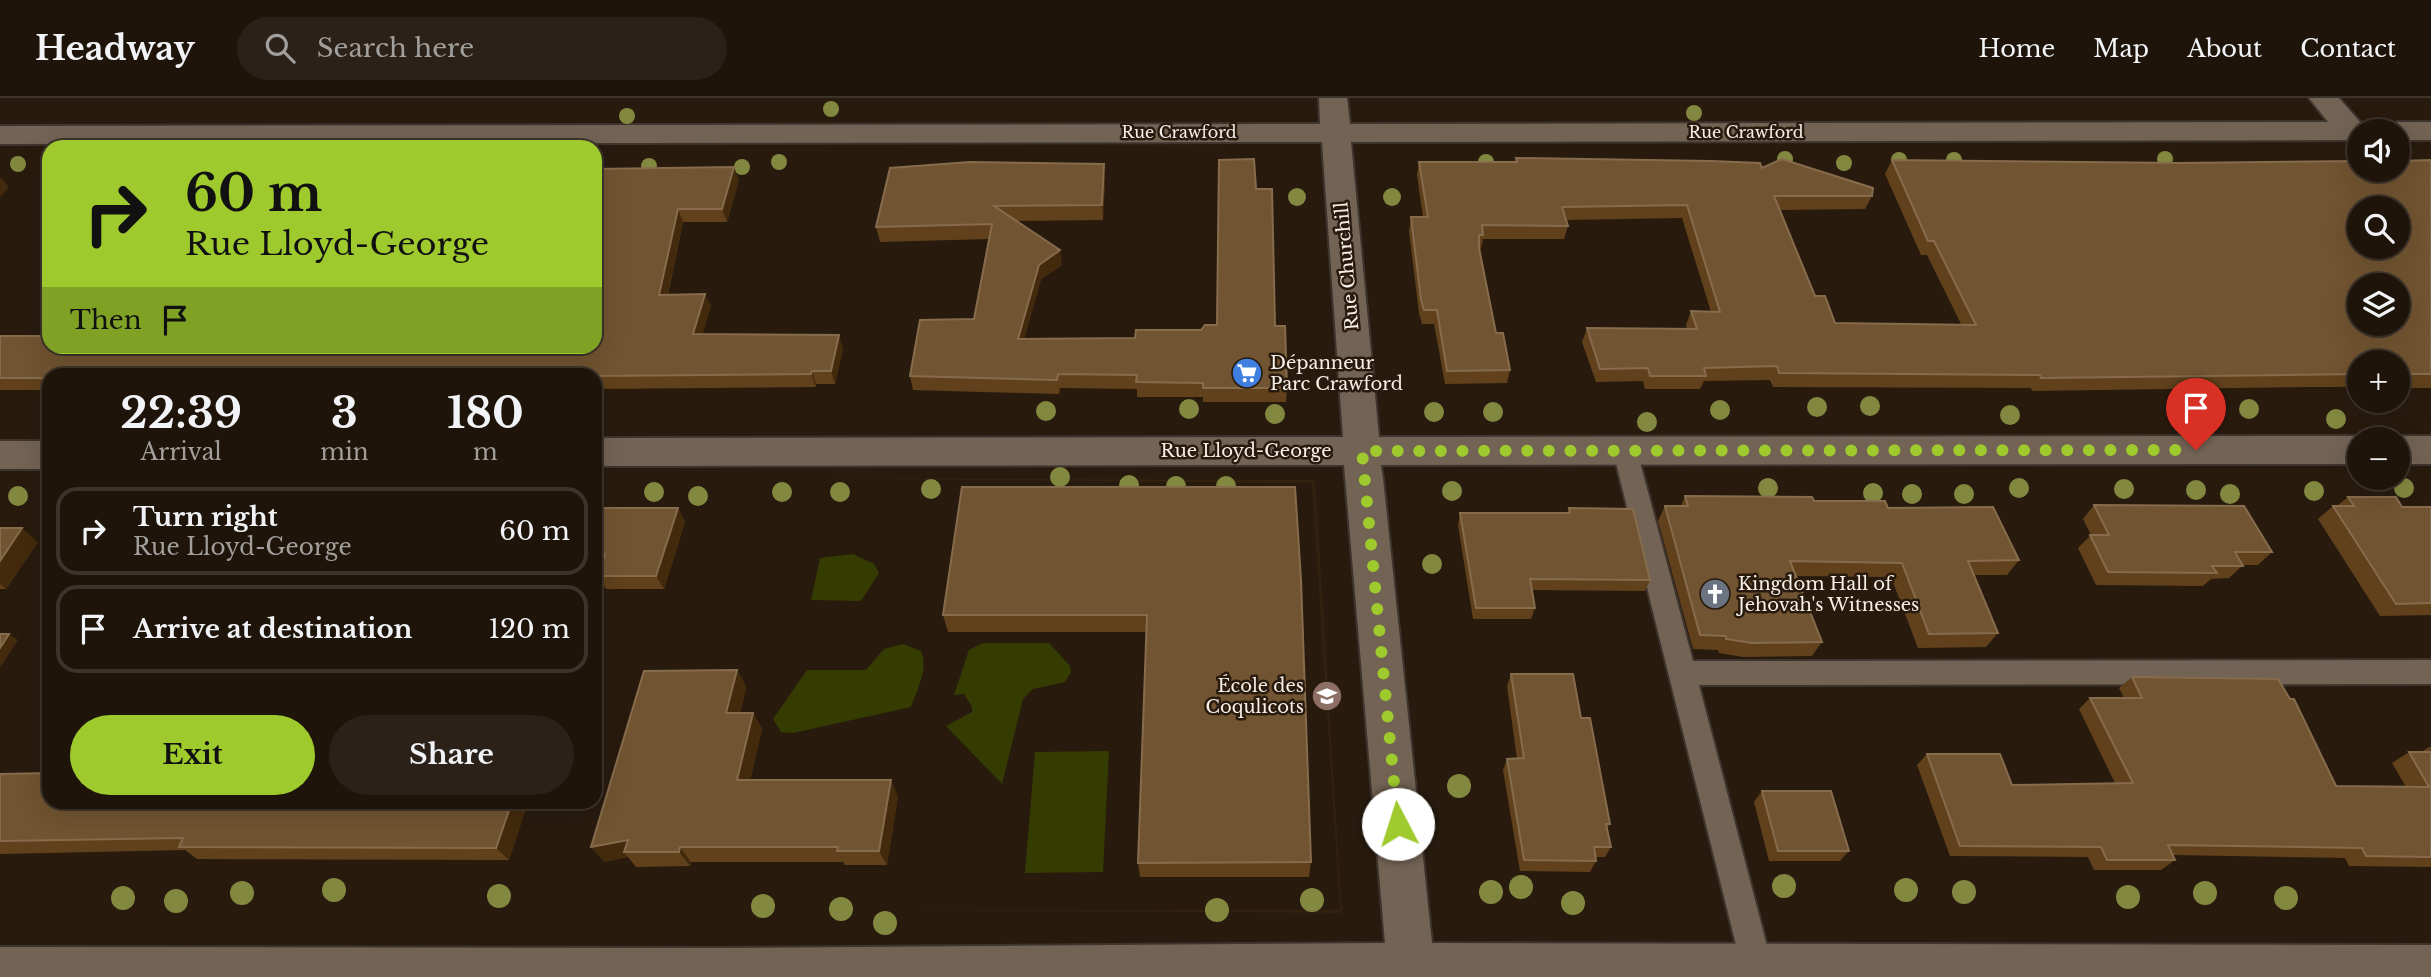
<!DOCTYPE html>
<meta charset="utf-8">
<style>
:root{--surface:#1e140a;--page:#2b2118;--text:#f1f3f6;--muted:#a19e9c;--line:#3c332b;--accent:#9fca2d}
body{margin:0;font-family:"Libre Baskerville",serif;background:var(--page);color:var(--text);height:100vh;display:flex;flex-direction:column;font-size:26px;white-space:nowrap}
*{box-sizing:border-box;margin:0}
p{font-size:23px;color:var(--muted)}
.icon{flex:none;width:38px;height:38px;fill:none;stroke:currentColor;stroke-width:2;stroke-linecap:round;stroke-linejoin:round}
.map{position:relative;flex:1;overflow:hidden}
.sheet{position:absolute;left:42px;top:270px;width:560px;height:441px;display:flex;flex-direction:column;background:var(--surface);border-radius:21px;box-shadow:0 7px 28px #0002,0 0 0 2px var(--line)}
.sheet>*{flex:none}
.banner{position:absolute;left:42px;top:42px;width:560px;height:214px;border-radius:21px;box-shadow:0 7px 28px #0002,0 0 0 2px var(--line);background:#9fca2d;color:#111;overflow:hidden}
.tools{position:absolute;left:2347px;top:21px;display:grid;gap:14px}
.tools a{display:grid;place-items:center;width:63px;height:63px;border-radius:50%;background:var(--surface);box-shadow:0 7px 28px #0002,0 0 0 2px var(--line);font-size:35px}
.pin{position:absolute;display:grid;place-items:center;width:60px;height:60px;color:#fff;margin:-72px -30px;border-radius:50% 50% 50% 0;rotate:-45deg;box-shadow:0 0 7px #0007}
.pin .icon{rotate:45deg}
.me{position:absolute;width:77px;margin:-38px;rotate:355deg;stroke-linejoin:round;filter:drop-shadow(0 0 5px #0008)}
.turn{display:flex;align-items:center;gap:24px;height:147px;padding:0 28px;font-size:32px}
.turn .icon{width:91px;height:91px;stroke-width:2.5}
.turn b{display:block;font-size:49px;line-height:60px}
.then{display:flex;align-items:center;height:66px;padding:0 28px;background:#0003;gap:14px;font-size:26px}
.eta{display:flex;justify-content:space-evenly;align-items:center;height:119px;text-align:center}
.eta b{font-size:42px;font-weight:700;line-height:49px}
.action{display:flex;gap:14px;margin-top:auto;padding:14px 28px}
.action a{flex:1;height:80px;border-radius:42px;background:var(--accent);color:#111;font-size:28px;font-weight:700;line-height:80px;text-align:center}
.action a+a{background:var(--page);color:var(--text)}
ul{padding:0;list-style:none}
li{display:flex;align-items:center;gap:21px;height:88px;margin:0 14px 10px;padding:0 14px;border:4px solid var(--line);border-radius:21px}
li div{flex:1}
li b{display:block;font-size:26px}
li em{font-style:normal}
header{display:flex;align-items:center;gap:42px;box-sizing:border-box;height:98px;padding:0 35px;background:var(--surface);border-bottom:2px solid var(--line)}
header strong{font-size:33px}
nav{display:flex;gap:38px;margin-inline-start:auto;font-size:24px}
.search{width:490px;height:63px;background:var(--page);display:flex;align-items:center;gap:18px;box-sizing:border-box;padding:0 24px;border-radius:38px;color:var(--muted);font-size:26px}
.map>svg:first-child{display:block}
.built{fill:#32210f}
.green{fill:#343c02}
.lines{fill:none;stroke-linecap:round;stroke-linejoin:round}
.lane-casing{stroke:#3e342e;stroke-width:4}
.street-casing{stroke:#3e342e;stroke-width:4}
.lane{fill:#726354;fill-rule:evenodd}
.street{fill:#726354;fill-rule:evenodd}
.tree{fill:#838840}
.wall{fill:#60411b}
.shaded-wall{fill:#432a0d}
.building{fill:#715431;stroke:#866c4d;stroke-width:2;fill-rule:evenodd}
.route{stroke:#9fca2d;stroke-width:12;stroke-dasharray:0 21.6}
.labels{text-anchor:middle;dominant-baseline:central;stroke-width:5;stroke-linejoin:round;paint-order:stroke}
.far-street-label{font-size:16px;fill:#f7eee5;stroke:#281b0e}
.street-label{font-size:18px;fill:#f7eee5;stroke:#281b0e}
.poi-label{font-size:18px;fill:#f7eee5;stroke:#281b0e;text-anchor:start}
</style>
<header>
<strong>Headway</strong>
<div class="search"><svg class="icon" aria-label="search" viewBox="0 0 24 24"><circle cx="10" cy="10" r="6"/><path d="M15 15l6 6"/></svg>Search here</div>
<nav><a>Home</a><a>Map</a><a>About</a><a>Contact</a></nav>
</header>
<div class="map">
<svg width="2431" height="879" viewBox="0 0 2431 879">
<rect width="100%" height="100%" fill="#281b0e"/>
<path class="built" d="M 752,380 L 1315,382 L 1342,815 L 861,812 L 1340,812 L 1312,385 Z"/>
<g class="green">
<path d="M 853,456 L 874,466 L 879,475 L 861,503 L 811,502 L 820,460 Z"/>
<path d="M 983,545 L 1049,545 L 1070,568 L 1071,574 L 1065,584 L 1033,591 L 1023,601 L 1002,686 L 946,628 L 972,614 L 972,609 L 964,596 L 954,597 L 969,552 Z"/>
<path d="M 903,546 L 921,553 C 929,571 917,591 911,609 L 793,635 L 781,634 L 773,621 L 807,572 L 866,572 L 884,551 Z"/>
<path d="M 1109,653 L 1103,774 L 1025,775 L 1035,654 Z"/>
</g>
<g class="lines">
<g class="lane-casing">
<path id="lane" d="M 1625,344 L 1634,346 L 1637,353 L 1693,563 L 2431,562 L 2431,586 L 1699,587 L 1773,871 L 1770,879 L 1744,879 L 1613,353 L 1616,346 Z"/>
</g>
<g class="street-casing">
<g id="street">
<path d="M 1319,0 L 1347,0 L 1350,26 L 2328,24 L 2309,0 L 2339,0 L 2360,24 L 2369,27 L 2374,33 L 2359,33 L 2359,42 L 1351,44 L 1379,339 L 2359,338 L 2369,341 L 2359,341 L 2359,366 L 1381,367 L 1383,380 L 1432,845 L 2431,847 L 2431,879 L 0,879 L 0,849 L 724,850 L 1385,845 L 1344,367 L 595,368 L 595,340 L 1343,339 L 1322,44 L 0,46 L 0,28 L 1320,26 Z"/>
<path d="M 2398,24 L 2431,24 L 2431,42 L 2398,42 L 2398,33 L 2383,33 L 2388,27 Z"/>
<path d="M 2398,338 L 2431,338 L 2431,366 L 2398,366 L 2398,341 L 2388,341 Z"/>
<rect x="0" y="343" width="49" height="28"/>
</g>
</g>
<use href="#lane" class="lane"/>
<use href="#street" class="street"/>
</g>
<g class="tree">
<circle cx="831" cy="11" r="8"/>
<circle cx="1694" cy="15" r="8"/>
<circle cx="627" cy="18" r="8"/>
<circle cx="1785" cy="61" r="8"/>
<circle cx="2165" cy="61" r="8"/>
<circle cx="1899" cy="62" r="8"/>
<circle cx="1954" cy="62" r="8"/>
<circle cx="779" cy="64" r="8"/>
<circle cx="1486" cy="64" r="8"/>
<circle cx="1844" cy="65" r="8"/>
<circle cx="18" cy="66" r="8"/>
<circle cx="649" cy="68" r="8"/>
<circle cx="742" cy="69" r="8"/>
<circle cx="1297" cy="99" r="9"/>
<circle cx="1392" cy="99" r="9"/>
<circle cx="1870" cy="308" r="10"/>
<circle cx="1817" cy="309" r="10"/>
<circle cx="1189" cy="311" r="10"/>
<circle cx="2249" cy="311" r="10"/>
<circle cx="1720" cy="312" r="10"/>
<circle cx="1046" cy="313" r="10"/>
<circle cx="1434" cy="314" r="10"/>
<circle cx="1493" cy="314" r="10"/>
<circle cx="2209" cy="314" r="10"/>
<circle cx="1275" cy="316" r="10"/>
<circle cx="2010" cy="317" r="10"/>
<circle cx="2336" cy="321" r="10"/>
<circle cx="1647" cy="324" r="10"/>
<circle cx="1060" cy="379" r="10"/>
<circle cx="1129" cy="387" r="10"/>
<circle cx="1176" cy="388" r="10"/>
<circle cx="1226" cy="388" r="10"/>
<circle cx="1768" cy="390" r="10"/>
<circle cx="2019" cy="390" r="10"/>
<circle cx="2404" cy="390" r="10"/>
<circle cx="931" cy="391" r="10"/>
<circle cx="2124" cy="391" r="10"/>
<circle cx="2196" cy="392" r="10"/>
<circle cx="1452" cy="393" r="10"/>
<circle cx="2314" cy="393" r="10"/>
<circle cx="654" cy="394" r="10"/>
<circle cx="782" cy="394" r="10"/>
<circle cx="840" cy="394" r="10"/>
<circle cx="1873" cy="395" r="10"/>
<circle cx="1912" cy="396" r="10"/>
<circle cx="1964" cy="396" r="10"/>
<circle cx="2230" cy="396" r="10"/>
<circle cx="18" cy="398" r="10"/>
<circle cx="698" cy="398" r="10"/>
<circle cx="1432" cy="466" r="10"/>
<circle cx="1459" cy="688" r="12"/>
<circle cx="1784" cy="788" r="12"/>
<circle cx="1521" cy="789" r="12"/>
<circle cx="334" cy="792" r="12"/>
<circle cx="1906" cy="792" r="12"/>
<circle cx="1491" cy="794" r="12"/>
<circle cx="1964" cy="794" r="12"/>
<circle cx="242" cy="795" r="12"/>
<circle cx="2205" cy="795" r="12"/>
<circle cx="499" cy="798" r="12"/>
<circle cx="2128" cy="799" r="12"/>
<circle cx="123" cy="800" r="12"/>
<circle cx="2286" cy="800" r="12"/>
<circle cx="1312" cy="802" r="12"/>
<circle cx="176" cy="803" r="12"/>
<circle cx="1573" cy="805" r="12"/>
<circle cx="763" cy="808" r="12"/>
<circle cx="841" cy="811" r="12"/>
<circle cx="1217" cy="812" r="12"/>
<circle cx="885" cy="825" r="12"/>
</g>
<g class="wall">
<path d="M 1516,60 L 1762,70 L 1872,98 L 1865,111 L 1779,112 L 1815,198 L 1835,225 L 1961,226 L 1927,157 L 1921,157 L 1885,76 L 1892,62 L 2180,65 L 2431,62 L 2431,290 L 2398,290 L 2398,264 L 2359,264 L 2359,289 L 2307,289 L 2032,293 L 2031,290 L 1773,289 L 1770,282 L 1704,283 L 1700,291 L 1645,291 L 1643,283 L 1596,284 L 1582,244 L 1587,230 L 1687,231 L 1686,227 L 1691,213 L 1711,214 L 1682,120 L 1566,122 L 1568,128 L 1564,141 L 1483,141 L 1481,151 L 1480,151 L 1496,235 L 1510,272 L 1507,285 L 1445,286 L 1434,226 L 1422,226 L 1419,215 L 1409,133 L 1411,119 L 1423,119 L 1417,77 L 1419,64 L 1515,64 Z"/>
<path d="M 595,71 L 739,82 L 727,124 L 683,124 L 668,197 L 711,208 L 702,236 L 843,250 L 835,286 L 816,286 L 816,289 L 595,291 L 595,276 L 49,276 L 49,292 L 0,292 L 0,238 L 595,248 Z"/>
<path d="M 1105,81 L 1103,122 L 1015,123 L 1062,167 L 1041,181 L 1024,241 L 1135,240 L 1201,232 L 1217,227 L 1256,91 L 1275,228 L 1287,290 L 1286,304 L 1203,304 L 1203,299 L 1137,299 L 1137,291 L 1060,290 L 1059,296 L 913,292 L 910,278 L 974,221 L 989,141 L 880,144 L 876,129 Z"/>
<path d="M 1295,389 L 1311,764 L 1309,779 L 1140,779 L 1138,765 L 1147,534 L 948,534 L 943,517 Z"/>
<path d="M 1685,398 L 1814,403 L 1888,410 L 2019,462 L 2007,477 L 1974,477 L 1998,535 L 1986,549 L 1918,550 L 1891,479 L 1796,478 L 1822,544 L 1812,558 L 1743,559 L 1719,555 L 1718,552 L 1693,551 L 1658,423 L 1665,408 L 1681,408 Z"/>
<path d="M 2348,399 L 2402,409 L 2431,409 L 2431,517 L 2380,518 L 2318,421 L 2333,408 L 2337,408 Z"/>
<path d="M 2094,407 L 2272,454 L 2258,467 L 2243,467 L 2229,480 L 2211,481 L 2203,488 L 2096,487 L 2078,450 L 2091,437 L 2083,421 Z"/>
<path d="M 595,410 L 678,410 L 685,424 L 664,491 L 606,491 L 598,478 L 601,469 L 595,469 Z"/>
<path d="M 1569,410 L 1650,482 L 1645,493 L 1532,492 L 1535,510 L 1531,521 L 1473,521 L 1458,427 L 1460,415 L 1567,415 Z"/>
<path d="M 0,430 L 38,444 L 6,491 L 0,491 Z"/>
<path d="M 737,572 L 746,589 L 740,615 L 753,615 L 762,631 L 750,682 L 898,698 L 887,767 L 845,767 L 843,764 L 691,764 L 690,768 L 636,769 L 628,759 L 604,764 Z"/>
<path d="M 1511,576 L 1581,620 L 1610,726 L 1607,730 L 1611,749 L 1605,759 L 1596,759 L 1596,763 L 1590,774 L 1520,773 L 1503,672 L 1507,661 L 1517,661 L 1507,588 Z"/>
<path d="M 2132,579 L 2336,688 L 2406,689 L 2392,665 L 2409,654 L 2421,654 L 2429,649 L 2431,649 L 2431,769 L 2349,768 L 2345,760 L 2173,757 L 2175,762 L 2161,772 L 2094,772 L 2088,759 L 1950,758 L 1917,667 L 1927,656 L 2012,687 L 2115,685 L 2079,611 L 2090,600 L 2124,600 L 2119,590 Z"/>
<path d="M 0,676 L 528,704 L 509,762 L 197,761 L 185,752 L 0,756 Z"/>
<path d="M 1762,693 L 1849,753 L 1840,763 L 1769,763 L 1754,704 Z"/>
</g>
<g class="shaded-wall">
<path d="M 1104,66 L 1105,81 L 1103,122 L 1102,107 Z"/>
<path d="M 734,69 L 739,82 L 727,124 L 722,111 Z"/>
<path d="M 0,79 L 9,89 L 0,99 Z"/>
<path d="M 678,111 L 683,124 L 665,210 L 659,197 Z"/>
<path d="M 1060,152 L 1062,167 L 1041,181 L 1020,255 L 1018,241 L 1039,167 Z"/>
<path d="M 705,196 L 711,208 L 699,249 L 693,236 Z"/>
<path d="M 839,237 L 843,250 L 835,286 L 831,273 Z"/>
<path d="M 812,273 L 816,286 L 816,289 L 811,276 Z"/>
<path d="M 678,410 L 685,424 L 664,491 L 656,478 Z"/>
<path d="M 22,430 L 38,444 L 6,491 L 0,486 L 0,463 Z"/>
<path d="M 9,536 L 18,542 L 0,570 L 0,550 Z"/>
<path d="M 737,572 L 746,589 L 736,631 L 726,615 Z"/>
<path d="M 753,615 L 762,631 L 747,698 L 737,682 Z"/>
<path d="M 891,682 L 898,698 L 887,767 L 879,753 Z"/>
<path d="M 512,704 L 528,704 L 509,762 L 496,750 Z"/>
<path d="M 628,742 L 624,754 L 628,759 L 604,764 L 591,749 Z"/>
<path d="M 680,749 L 691,764 L 690,768 L 679,754 Z"/>
</g>
<g class="building">
<path d="M 1516,60 L 1711,63 L 1760,65 L 1762,70 L 1782,61 L 1873,90 L 1872,98 L 1774,98 L 1815,198 L 1825,198 L 1835,225 L 1976,227 L 1934,143 L 1928,143 L 1892,62 L 2180,65 L 2359,63 L 2359,72 L 2398,72 L 2398,63 L 2431,62 L 2431,276 L 2398,276 L 2398,264 L 2359,264 L 2359,276 L 2041,280 L 2040,277 L 1779,275 L 1777,268 L 1704,270 L 1706,278 L 1650,278 L 1648,270 L 1600,271 L 1587,230 L 1697,231 L 1691,213 L 1720,214 L 1687,107 L 1562,109 L 1568,128 L 1482,127 L 1483,137 L 1479,137 L 1479,150 L 1496,235 L 1503,235 L 1510,272 L 1447,273 L 1437,212 L 1424,212 L 1421,202 L 1411,119 L 1428,119 L 1419,64 L 1517,64 ZM 2359,110 L 2398,110 L 2398,149 L 2359,149 ZM 2359,187 L 2398,187 L 2398,226 L 2359,226 Z"/>
<path d="M 1254,61 L 1256,91 L 1272,91 L 1275,228 L 1285,228 L 1287,290 L 1203,290 L 1203,285 L 1136,284 L 1137,277 L 1058,276 L 1057,282 L 910,278 L 920,222 L 974,221 L 992,126 L 876,129 L 890,70 L 970,64 L 1104,66 L 1102,107 L 994,108 L 1060,152 L 1039,167 L 1018,241 L 1135,240 L 1136,232 L 1201,232 L 1205,227 L 1217,227 L 1219,62 Z"/>
<path d="M 734,69 L 722,111 L 678,111 L 659,197 L 705,196 L 693,236 L 839,237 L 831,273 L 812,273 L 811,276 L 595,278 L 595,276 L 574,276 L 576,272 L 432,273 L 430,276 L 49,276 L 49,280 L 0,280 L 0,238 L 49,238 L 49,248 L 595,248 L 595,71 Z"/>
<path d="M 962,389 L 1295,389 L 1301,482 L 1311,764 L 1138,765 L 1147,517 L 943,517 Z"/>
<path d="M 1685,398 L 1812,399 L 1814,403 L 1885,403 L 1888,410 L 1993,409 L 2019,462 L 1968,463 L 1998,535 L 1929,536 L 1902,465 L 1790,463 L 1822,544 L 1752,545 L 1726,541 L 1726,538 L 1700,537 L 1665,408 L 1688,408 Z"/>
<path d="M 2348,399 L 2396,399 L 2402,409 L 2431,409 L 2431,505 L 2396,506 L 2333,408 L 2354,408 Z"/>
<path d="M 2094,407 L 2244,408 L 2272,454 L 2235,454 L 2243,468 L 2212,468 L 2217,475 L 2108,474 L 2090,437 L 2109,437 Z"/>
<path d="M 595,410 L 678,410 L 656,478 L 598,478 L 605,456 L 595,456 Z"/>
<path d="M 1569,410 L 1633,411 L 1650,482 L 1530,481 L 1535,510 L 1476,510 L 1460,415 L 1570,415 Z"/>
<path d="M 0,430 L 22,430 L 0,463 Z"/>
<path d="M 0,536 L 9,536 L 0,550 Z"/>
<path d="M 737,572 L 726,615 L 753,615 L 737,682 L 891,682 L 879,753 L 837,753 L 838,749 L 680,749 L 679,754 L 624,754 L 628,742 L 591,749 L 644,573 Z"/>
<path d="M 1511,576 L 1573,576 L 1581,620 L 1590,620 L 1610,726 L 1606,726 L 1611,749 L 1594,749 L 1596,763 L 1524,762 L 1507,661 L 1524,660 Z"/>
<path d="M 2132,579 L 2278,581 L 2290,601 L 2294,601 L 2336,688 L 2429,689 L 2409,654 L 2431,654 L 2431,759 L 2366,758 L 2362,750 L 2168,747 L 2175,762 L 2107,762 L 2101,749 L 1960,748 L 1927,656 L 2000,656 L 2012,687 L 2133,685 L 2090,600 L 2142,600 Z"/>
<path d="M 49,675 L 49,704 L 512,704 L 496,750 L 179,749 L 183,740 L 0,743 L 0,676 Z"/>
<path d="M 1762,693 L 1831,693 L 1849,753 L 1778,753 Z"/>
</g>
<g class="lines">
<path class="route" d="M 1398,726 L 1362,353 L 2196,352"/>
</g>
<defs>
<g id="supermarket-disc" transform="scale(1.575)"><circle r="9.5" fill="#3f7fe0" stroke="#281b0e"/><path d="M-6-5.5h2.5l.6 2H6L4.5 2H-2.5L-4.4-4H-6ZM-1.5 3.2a1.3 1.3 0 1 0 .1 0ZM3 3.2a1.3 1.3 0 1 0 .1 0Z" fill="#fff"/></g>
<g id="church-disc" transform="scale(1.575)"><circle r="9.5" fill="#6b7280" stroke="#281b0e"/><path d="M-1.2-6h2.4v3.5h3.3v2.4h-3.3V6h-2.4V-.1h-3.3v-2.4h3.3Z" fill="#fff"/></g>
<g id="school-disc" transform="scale(1.575)"><circle r="9.5" fill="#8d6e63" stroke="#281b0e"/><path d="M0-5L7-2L0 1L-7-2ZM-4 1L0 2.5L4 1V4Q0 6-4 4Z" fill="#fff"/></g>
</defs>
<g fill-rule="evenodd">
<use href="#supermarket-disc" x="1247" y="275"/>
<use href="#church-disc" x="1715" y="496"/>
<use href="#school-disc" x="1327" y="598"/>
</g>
<g class="labels">
<g class="far-street-label">
<text x="1179" y="34">Rue Crawford</text>
<text x="1746" y="34">Rue Crawford</text>
</g>
<g class="street-label">
<text transform="translate(1347 168) rotate(-95)">Rue Churchill</text>
<text x="1246" y="353">Rue Lloyd-George</text>
</g>
<g class="poi-label">
<text x="1270" y="265">Dépanneur<tspan x="1270" dy="21">Parc Crawford</tspan></text>
<text x="1738" y="486">Kingdom Hall of<tspan x="1738" dy="21">Jehovah's Witnesses</tspan></text>
<text x="1304" y="588" text-anchor="end">École des<tspan x="1304" dy="21">Coqulicots</tspan></text>
</g>
</g>
</svg>
<div class="tools">
<a><svg class="icon" aria-label="sound" viewBox="0 0 24 24"><path d="M4 9h4l5-4v14l-5-4H4zM17 9q2 3 0 6"/></svg></a>
<a><svg class="icon" aria-label="search" viewBox="0 0 24 24"><circle cx="10" cy="10" r="6"/><path d="M15 15l6 6"/></svg></a>
<a><svg class="icon" aria-label="layers" viewBox="0 0 24 24"><path d="M12 4l9 5-9 5-9-5zM3 14l9 5 9-5"/></svg></a>
<a>+</a>
<a>−</a>
</div>
<div class="pin" style="left:2196px;top:352px;background:#d93025"><svg class="icon" aria-label="arrive" viewBox="0 0 24 24"><path d="M6 21V4h12l-3 4 3 4H6"/></svg></div>
<svg class="me" style="left:1398px;top:726px" viewBox="-20 -20 40 40"><circle r="19" fill="#fff"/><path d="M0-13L10 11 0 6-10 11z" fill="#9fca2d"/></svg>
<div class="banner">
<div class="turn"><svg class="icon" aria-label="right" viewBox="0 0 24 24"><path d="M7 20v-9h11M14 6l5 5-5 5"/></svg><div><b>60 m</b>Rue Lloyd-George</div></div>
<div class="then">Then<svg class="icon" aria-label="arrive" viewBox="0 0 24 24"><path d="M6 21V4h12l-3 4 3 4H6"/></svg></div>
</div>
<section class="sheet">
<div class="eta">
<div><b>22:39</b><p>Arrival</p></div>
<div><b>3</b><p>min</p></div>
<div><b>180</b><p>m</p></div>
</div>
<ul>
<li><svg class="icon" aria-label="right" viewBox="0 0 24 24"><path d="M7 20v-9h11M14 6l5 5-5 5"/></svg><div><b>Turn right</b><p>Rue Lloyd-George</p></div><em>60 m</em></li>
<li><svg class="icon" aria-label="arrive" viewBox="0 0 24 24"><path d="M6 21V4h12l-3 4 3 4H6"/></svg><div><b>Arrive at destination</b></div><em>120 m</em></li>
</ul>
<div class="action"><a>Exit</a><a>Share</a></div>
</section>
</div>
